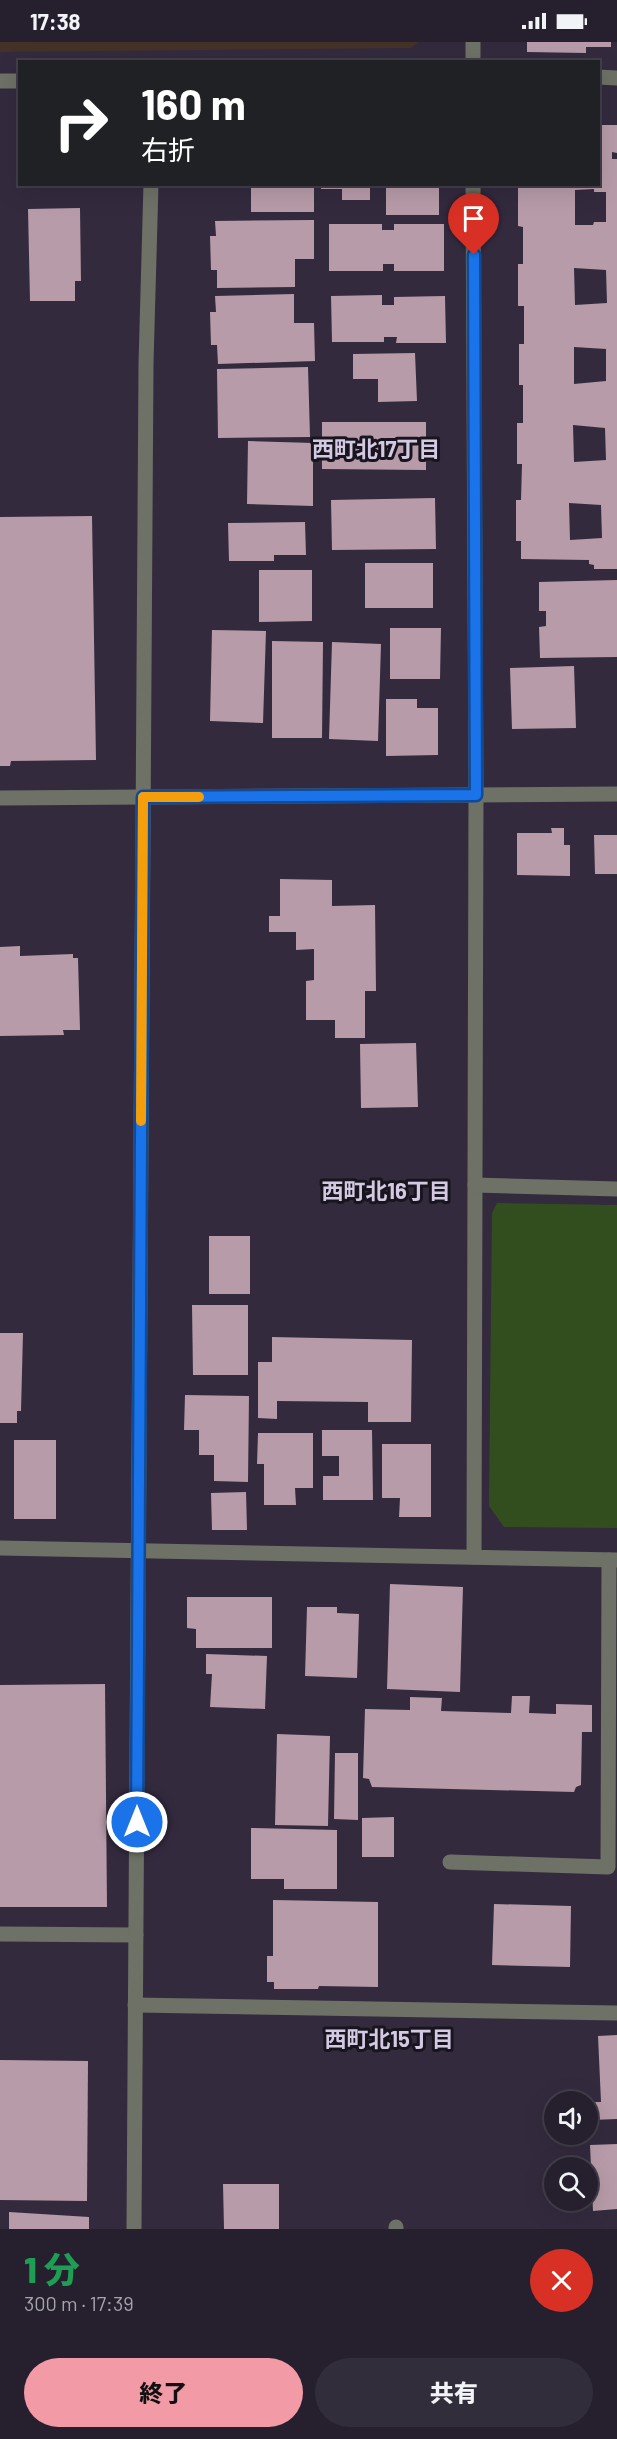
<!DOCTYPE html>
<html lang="ja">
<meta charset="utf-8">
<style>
:root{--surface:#26202e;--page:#322d3a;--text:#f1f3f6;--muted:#a4a3aa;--line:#423e4a;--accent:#f39aa7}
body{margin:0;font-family:Barlow,"Noto Sans JP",sans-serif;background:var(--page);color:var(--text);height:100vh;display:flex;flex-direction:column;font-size:22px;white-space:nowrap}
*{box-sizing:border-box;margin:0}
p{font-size:20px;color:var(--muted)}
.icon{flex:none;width:33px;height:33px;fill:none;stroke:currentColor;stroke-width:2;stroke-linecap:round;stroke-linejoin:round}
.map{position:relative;height:2187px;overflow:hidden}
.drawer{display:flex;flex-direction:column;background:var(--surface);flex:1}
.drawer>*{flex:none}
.hud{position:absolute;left:18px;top:18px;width:582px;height:126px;border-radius:0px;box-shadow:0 6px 24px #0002,0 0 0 2px var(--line);background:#202124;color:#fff;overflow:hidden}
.controls{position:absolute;left:544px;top:2049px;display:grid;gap:12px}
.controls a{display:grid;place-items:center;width:54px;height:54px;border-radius:50%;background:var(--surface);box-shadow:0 6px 24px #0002,0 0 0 2px var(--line);font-size:30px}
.pin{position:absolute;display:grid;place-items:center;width:51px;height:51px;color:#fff;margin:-62px -26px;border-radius:50% 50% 50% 0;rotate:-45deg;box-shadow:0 0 6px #0007}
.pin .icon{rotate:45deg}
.me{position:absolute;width:66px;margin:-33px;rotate:0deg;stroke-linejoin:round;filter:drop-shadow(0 0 4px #0008)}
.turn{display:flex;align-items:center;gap:21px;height:126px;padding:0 24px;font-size:27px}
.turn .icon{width:78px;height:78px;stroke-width:2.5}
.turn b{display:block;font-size:42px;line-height:51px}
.round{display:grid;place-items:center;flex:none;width:63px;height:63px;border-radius:32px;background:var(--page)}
.head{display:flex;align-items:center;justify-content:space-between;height:102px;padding:0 24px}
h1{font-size:36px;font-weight:800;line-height:45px;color:#1e9e55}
.button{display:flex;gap:12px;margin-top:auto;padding:12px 24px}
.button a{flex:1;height:69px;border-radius:36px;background:var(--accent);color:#111;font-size:24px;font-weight:800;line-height:69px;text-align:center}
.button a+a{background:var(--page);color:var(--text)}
.status{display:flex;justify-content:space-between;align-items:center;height:42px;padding:0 30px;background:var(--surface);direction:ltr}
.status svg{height:16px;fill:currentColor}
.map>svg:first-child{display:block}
.industrial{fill:#443229}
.green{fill:#334e1e}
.building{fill:#b79ba8;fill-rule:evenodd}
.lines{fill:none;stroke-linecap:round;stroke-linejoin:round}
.minor{stroke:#6e7166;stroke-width:15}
.route-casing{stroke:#114b97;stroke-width:15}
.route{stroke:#1a73e8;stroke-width:10}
.slow{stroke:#f59e0b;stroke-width:10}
.labels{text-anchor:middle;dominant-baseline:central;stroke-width:6;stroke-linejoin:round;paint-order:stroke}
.neighbourhood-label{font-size:22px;font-weight:bold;fill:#d4c9e3;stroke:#19151e}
</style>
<div class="status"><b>17:38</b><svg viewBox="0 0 49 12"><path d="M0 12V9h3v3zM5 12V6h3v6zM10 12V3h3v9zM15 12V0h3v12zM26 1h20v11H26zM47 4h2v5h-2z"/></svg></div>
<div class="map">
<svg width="617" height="2187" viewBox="0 0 617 2187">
<rect width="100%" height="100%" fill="#332a3e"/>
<path class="industrial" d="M 0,0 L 419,0 L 411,6 L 0,10 Z"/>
<path class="green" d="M 497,1161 L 617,1163 L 617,1486 L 504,1485 L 489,1464 L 492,1171 Z"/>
<g class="building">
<path d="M 527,0 L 611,0 L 611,5 L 586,5 L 586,11 L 527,10 Z"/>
<path d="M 598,83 L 617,83 L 617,111 L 612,110 L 612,117 L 617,117 L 617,527 L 594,527 L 594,523 L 589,522 L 589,518 L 521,517 L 521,499 L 516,499 L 516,458 L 521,458 L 522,422 L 517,422 L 517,381 L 523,381 L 523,343 L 519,343 L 519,302 L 524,302 L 524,264 L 518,264 L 518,222 L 523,222 L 523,185 L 518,184 L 518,143 L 598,142 ZM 594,147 L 594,150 L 606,150 L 606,180 L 594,180 L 593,183 L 575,183 L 575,148 ZM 574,226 L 606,228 L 607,261 L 575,263 ZM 574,305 L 606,307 L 606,339 L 574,342 ZM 573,383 L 605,386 L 606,418 L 574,420 ZM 569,461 L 601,463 L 602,496 L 570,498 Z"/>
<rect x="251" y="142" width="63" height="28"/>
<path d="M 321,142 L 370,142 L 370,158 L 342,158 L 342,147 L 321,147 Z"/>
<rect x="386" y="142" width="53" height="31"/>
<path d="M 80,166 L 81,239 L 75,239 L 75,259 L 30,259 L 28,167 Z"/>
<path d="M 314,178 L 314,217 L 295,217 L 295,245 L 217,246 L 217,228 L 211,228 L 210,194 L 216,194 L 215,179 Z"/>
<path d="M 329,182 L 382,182 L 382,188 L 394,188 L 394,182 L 444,182 L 444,229 L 394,229 L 394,222 L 383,222 L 383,229 L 329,229 Z"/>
<path d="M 294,252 L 294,281 L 314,281 L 315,319 L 218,322 L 217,303 L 211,303 L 210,270 L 216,270 L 215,254 Z"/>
<path d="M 382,253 L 382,263 L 394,263 L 394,255 L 445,254 L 446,301 L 396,301 L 397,295 L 384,295 L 384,300 L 332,300 L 331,254 Z"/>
<path d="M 415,311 L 417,359 L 378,360 L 378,337 L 353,337 L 353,312 Z"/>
<path d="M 308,325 L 310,395 L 218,396 L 217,327 Z"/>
<path d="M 322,380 L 426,380 L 426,428 L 322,427 Z"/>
<path d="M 248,399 L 313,401 L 313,464 L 247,462 Z"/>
<path d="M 435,456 L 436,507 L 332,508 L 331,458 Z"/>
<path d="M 92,474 L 96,718 L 11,719 L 10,724 L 0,724 L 0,475 Z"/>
<path d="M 305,480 L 306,513 L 274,513 L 274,519 L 229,519 L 228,481 Z"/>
<rect x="365" y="521" width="68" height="45"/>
<path d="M 259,528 L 312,528 L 312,579 L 259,580 Z"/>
<path d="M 617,538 L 617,615 L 540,616 L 539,585 L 546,584 L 546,569 L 539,569 L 539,540 Z"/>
<path d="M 390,586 L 441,586 L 440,637 L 390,637 Z"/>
<path d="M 212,588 L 266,589 L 263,681 L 210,679 Z"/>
<path d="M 272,599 L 323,600 L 322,696 L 272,696 Z"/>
<path d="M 332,600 L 381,602 L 378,699 L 329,697 Z"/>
<path d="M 574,624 L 576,686 L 512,687 L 510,626 Z"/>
<path d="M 386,657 L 417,657 L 417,666 L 438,666 L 438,713 L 386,714 Z"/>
<path d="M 551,786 L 564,786 L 564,803 L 570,803 L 570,834 L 517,833 L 517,791 L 552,791 Z"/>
<path d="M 594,793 L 617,793 L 617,832 L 595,832 Z"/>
<path d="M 280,837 L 332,838 L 332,864 L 375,863 L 376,949 L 365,949 L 365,996 L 335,996 L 335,978 L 306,978 L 306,939 L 314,938 L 314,907 L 296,908 L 296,890 L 269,890 L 269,874 L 280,874 Z"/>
<path d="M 20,904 L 20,914 L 73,912 L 73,916 L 78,916 L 80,988 L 63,988 L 64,993 L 0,994 L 0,905 Z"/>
<path d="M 416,1001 L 418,1065 L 361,1066 L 360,1002 Z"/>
<rect x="209" y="1194" width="41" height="58"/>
<path d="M 192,1263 L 248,1263 L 248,1333 L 193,1333 Z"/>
<path d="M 0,1291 L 23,1291 L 21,1369 L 17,1369 L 17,1381 L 0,1381 Z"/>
<path d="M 272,1295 L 412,1298 L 411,1380 L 368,1380 L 368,1360 L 277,1359 L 277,1377 L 258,1376 L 258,1320 L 272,1320 Z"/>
<path d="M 185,1353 L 249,1354 L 248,1440 L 214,1439 L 214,1413 L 199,1413 L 199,1388 L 184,1388 Z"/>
<path d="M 322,1388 L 372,1388 L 373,1458 L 323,1458 L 323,1434 L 339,1434 L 339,1414 L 322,1414 Z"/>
<path d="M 258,1391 L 313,1391 L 313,1446 L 295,1446 L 296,1463 L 264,1463 L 264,1422 L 257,1422 Z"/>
<rect x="14" y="1398" width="42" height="79"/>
<path d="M 382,1402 L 431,1402 L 431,1475 L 399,1475 L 400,1456 L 382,1456 Z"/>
<path d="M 246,1450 L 247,1488 L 212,1488 L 211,1451 Z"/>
<path d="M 390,1542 L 463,1545 L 460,1650 L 387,1647 Z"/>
<path d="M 187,1555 L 272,1555 L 272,1606 L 196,1606 L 196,1587 L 187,1586 Z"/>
<path d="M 307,1565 L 337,1565 L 337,1571 L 359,1572 L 357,1636 L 305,1634 Z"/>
<path d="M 206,1612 L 267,1614 L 265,1667 L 210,1665 L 212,1632 L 206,1632 Z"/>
<path d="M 105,1642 L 107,1865 L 0,1865 L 0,1643 Z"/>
<path d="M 512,1654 L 530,1654 L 529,1671 L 556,1672 L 556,1662 L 592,1663 L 592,1690 L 582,1690 L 581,1743 L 576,1745 L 574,1750 L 372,1745 L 369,1737 L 363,1736 L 365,1667 L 410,1668 L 410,1655 L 442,1656 L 441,1669 L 511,1671 Z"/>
<path d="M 277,1692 L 330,1694 L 328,1784 L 275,1783 Z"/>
<path d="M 335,1711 L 358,1711 L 358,1778 L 334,1777 Z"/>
<path d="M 394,1775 L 394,1815 L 362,1815 L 362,1776 Z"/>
<path d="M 251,1786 L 337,1788 L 337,1847 L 284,1847 L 284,1837 L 251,1837 Z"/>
<path d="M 273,1858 L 378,1860 L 378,1945 L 319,1944 L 318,1947 L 274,1947 L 274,1940 L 267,1940 L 267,1914 L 273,1914 Z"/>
<path d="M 494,1862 L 571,1864 L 570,1925 L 492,1923 Z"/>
<path d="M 617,1993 L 617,2077 L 592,2078 L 590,2060 L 601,2060 L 598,1994 Z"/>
<path d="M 0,2018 L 88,2019 L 87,2159 L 0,2158 Z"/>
<path d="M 617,2102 L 617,2167 L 593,2169 L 590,2103 Z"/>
<path d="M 223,2142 L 279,2142 L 279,2187 L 224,2187 Z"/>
<path d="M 9,2170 L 89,2175 L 89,2187 L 9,2187 Z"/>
</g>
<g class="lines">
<g class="minor">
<path d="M 473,0 L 473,20"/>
<path d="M 598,35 L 617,36"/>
<path d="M 0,39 L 20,39"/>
<path d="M 473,142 L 476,753 L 474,1515"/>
<path d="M 0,756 L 617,752"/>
<path d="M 475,1143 L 617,1147"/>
<path d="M 0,1506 L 617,1518"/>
<path d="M 450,1820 L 608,1825 L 609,1518"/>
<path d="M 0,1892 L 136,1893"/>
<path d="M 135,1963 L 617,1971"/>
<path d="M 396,2185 L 396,2187"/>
<path d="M 134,2187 L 146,322 L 151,142"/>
</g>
</g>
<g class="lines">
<g class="route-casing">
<path id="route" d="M 137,1780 L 143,755 L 476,753 L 474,213"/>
</g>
<use href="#route" class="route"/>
<path class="slow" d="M 141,1079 L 143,755 L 199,755"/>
</g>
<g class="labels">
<g class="neighbourhood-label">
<text x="376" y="406">西町北17丁目</text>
<text x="386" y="1148">西町北16丁目</text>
<text x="389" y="1996">西町北15丁目</text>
</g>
</g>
</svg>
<div class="controls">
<a><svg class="icon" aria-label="sound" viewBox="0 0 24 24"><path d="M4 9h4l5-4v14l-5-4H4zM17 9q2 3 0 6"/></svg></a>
<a><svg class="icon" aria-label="search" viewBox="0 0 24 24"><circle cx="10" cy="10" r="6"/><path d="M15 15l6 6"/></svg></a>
</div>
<div class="pin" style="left:474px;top:213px;background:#d93025"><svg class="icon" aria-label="arrive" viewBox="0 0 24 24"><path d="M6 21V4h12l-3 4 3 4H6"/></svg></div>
<svg class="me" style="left:137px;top:1780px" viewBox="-20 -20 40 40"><circle r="17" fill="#1a73e8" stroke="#fff" stroke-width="3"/><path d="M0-11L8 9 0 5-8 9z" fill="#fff"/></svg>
<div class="hud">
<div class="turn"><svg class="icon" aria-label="right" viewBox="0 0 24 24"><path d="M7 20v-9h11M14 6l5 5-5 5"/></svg><div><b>160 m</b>右折</div></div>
</div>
</div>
<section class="drawer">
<div class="head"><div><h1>1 分</h1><p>300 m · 17:39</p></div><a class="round" style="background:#d93025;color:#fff"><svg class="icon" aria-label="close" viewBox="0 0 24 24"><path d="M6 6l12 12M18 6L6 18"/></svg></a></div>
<div class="button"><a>終了</a><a>共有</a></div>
</section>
